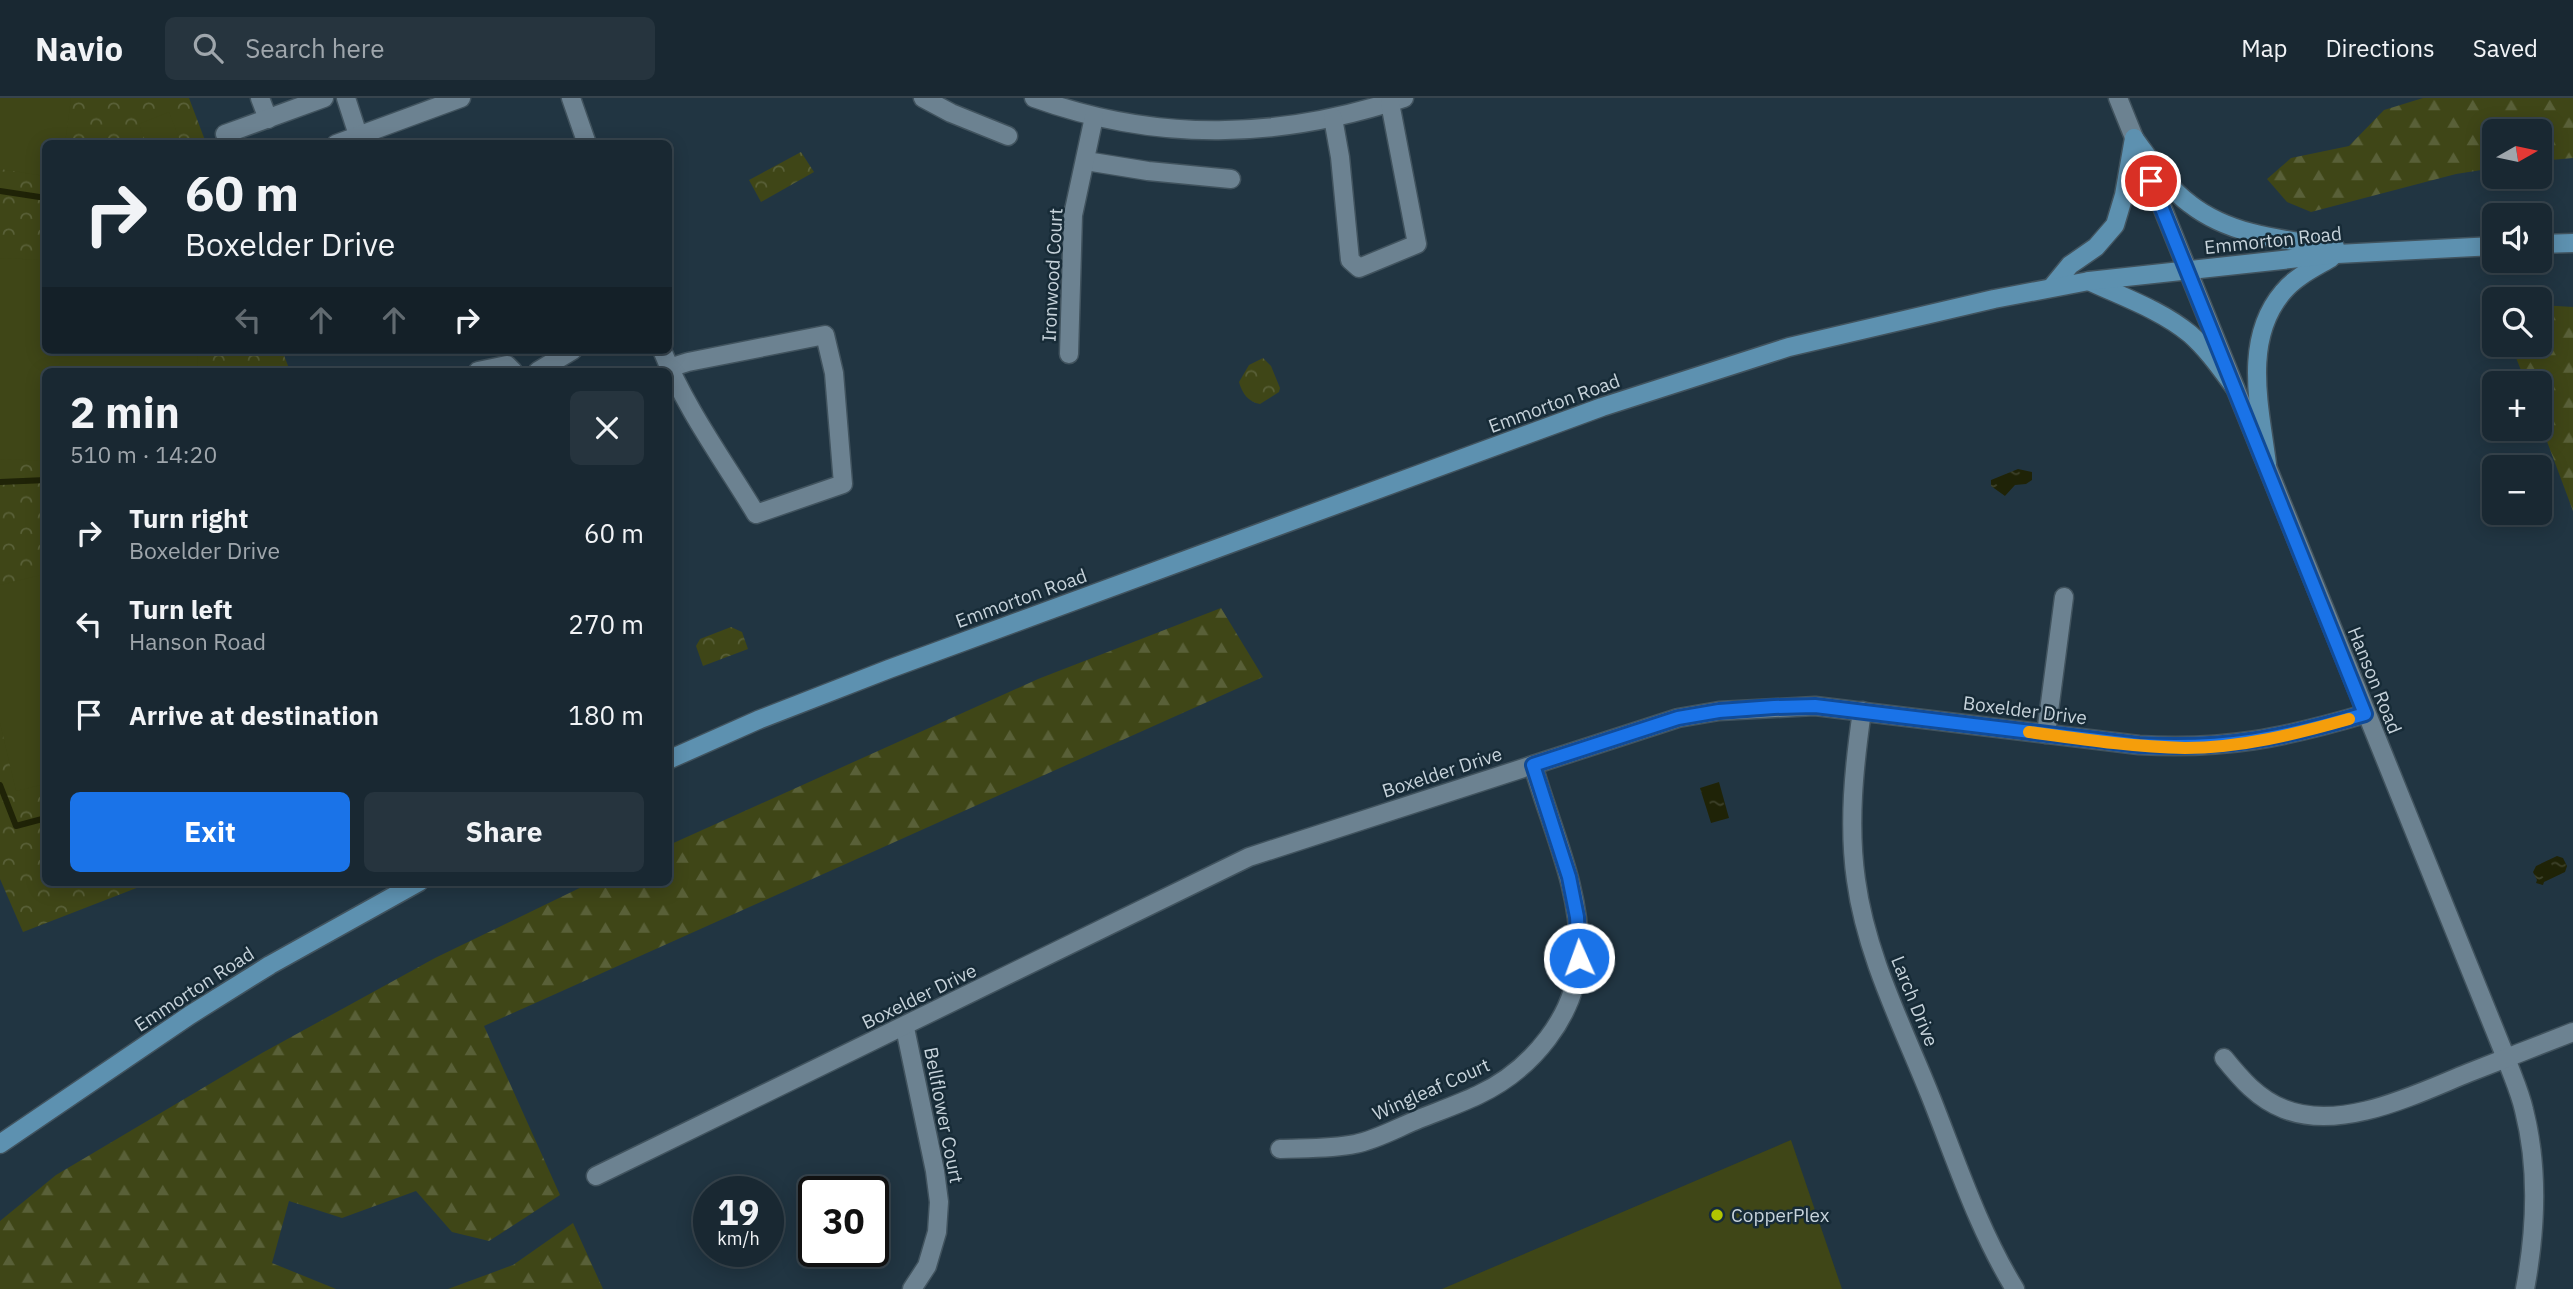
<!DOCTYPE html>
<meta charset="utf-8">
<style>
:root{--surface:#192832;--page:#26343e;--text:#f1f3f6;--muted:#9fa6ac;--line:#37444d;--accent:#1a73e8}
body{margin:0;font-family:"IBM Plex Sans",sans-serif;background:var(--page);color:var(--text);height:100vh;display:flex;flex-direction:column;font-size:26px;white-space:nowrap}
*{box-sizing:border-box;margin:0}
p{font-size:23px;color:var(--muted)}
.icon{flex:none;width:38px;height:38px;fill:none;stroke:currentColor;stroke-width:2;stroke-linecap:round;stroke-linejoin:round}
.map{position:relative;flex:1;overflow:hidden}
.side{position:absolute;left:42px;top:270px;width:630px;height:518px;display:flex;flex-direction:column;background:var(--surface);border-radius:10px;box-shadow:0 4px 18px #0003,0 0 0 2px var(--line)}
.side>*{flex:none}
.guide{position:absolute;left:42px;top:42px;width:630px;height:214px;border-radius:10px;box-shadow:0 4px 18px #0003,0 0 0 2px var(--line);background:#192832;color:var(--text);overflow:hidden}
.needle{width:46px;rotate:81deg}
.tools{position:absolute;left:2482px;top:21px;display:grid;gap:14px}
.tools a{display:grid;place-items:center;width:70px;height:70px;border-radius:10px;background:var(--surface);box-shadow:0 4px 18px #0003,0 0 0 2px var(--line);font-size:35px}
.speed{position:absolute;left:693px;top:1078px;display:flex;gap:14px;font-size:35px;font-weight:700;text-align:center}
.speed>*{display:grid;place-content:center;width:91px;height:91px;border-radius:50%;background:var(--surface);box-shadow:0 4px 18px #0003,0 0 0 2px var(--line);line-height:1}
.speed small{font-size:18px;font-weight:400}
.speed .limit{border:4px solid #111;border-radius:10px;background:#fff;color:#111}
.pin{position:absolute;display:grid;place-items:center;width:60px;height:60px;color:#fff;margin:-30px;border:4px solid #fff;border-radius:50%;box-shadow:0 2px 7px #0007}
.me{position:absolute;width:77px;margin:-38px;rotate:358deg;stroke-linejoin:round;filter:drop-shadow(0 0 5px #0008)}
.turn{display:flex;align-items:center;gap:24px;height:147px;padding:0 28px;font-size:32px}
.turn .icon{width:91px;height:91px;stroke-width:2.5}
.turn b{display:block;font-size:49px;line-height:60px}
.lanes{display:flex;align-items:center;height:66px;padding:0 28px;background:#0003;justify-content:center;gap:35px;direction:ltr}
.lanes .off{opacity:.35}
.round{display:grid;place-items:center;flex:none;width:74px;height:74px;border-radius:10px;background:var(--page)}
.headline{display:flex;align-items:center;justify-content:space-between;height:119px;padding:0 28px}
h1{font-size:42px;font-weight:700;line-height:52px}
.action{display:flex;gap:14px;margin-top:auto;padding:14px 28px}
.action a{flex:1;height:80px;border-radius:10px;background:var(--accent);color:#fff;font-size:28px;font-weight:700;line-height:80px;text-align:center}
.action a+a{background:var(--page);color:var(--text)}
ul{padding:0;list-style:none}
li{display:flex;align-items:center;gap:21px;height:91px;padding:0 28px}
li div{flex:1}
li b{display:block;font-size:26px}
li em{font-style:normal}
header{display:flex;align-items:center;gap:42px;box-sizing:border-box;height:98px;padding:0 35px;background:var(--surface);border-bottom:2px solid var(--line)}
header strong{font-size:33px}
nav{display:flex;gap:38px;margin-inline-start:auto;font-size:24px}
.search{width:490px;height:63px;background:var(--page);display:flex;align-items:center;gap:18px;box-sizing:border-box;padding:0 24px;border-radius:10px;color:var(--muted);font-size:26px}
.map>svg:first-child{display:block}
.forest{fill:url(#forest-firs)}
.park{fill:url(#park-crowns)}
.pitch{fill:#3f4617}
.water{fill:url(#water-ripples)}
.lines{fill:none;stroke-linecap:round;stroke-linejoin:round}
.stream{stroke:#1f2307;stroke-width:6}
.minor-casing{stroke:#41535e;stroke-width:21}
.major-casing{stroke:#41535e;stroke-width:21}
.minor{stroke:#6c8291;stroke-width:18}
.major{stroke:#5d91b0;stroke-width:18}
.route-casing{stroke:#114b97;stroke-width:18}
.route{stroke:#1a73e8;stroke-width:12}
.slow{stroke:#f59e0b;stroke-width:12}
.poi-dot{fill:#b1c500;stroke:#172b37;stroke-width:2.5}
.labels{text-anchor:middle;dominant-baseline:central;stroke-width:5;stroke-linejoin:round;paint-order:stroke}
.street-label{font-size:19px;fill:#c7d3db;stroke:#172b37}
.poi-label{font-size:19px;fill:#c7d3db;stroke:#172b37;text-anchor:start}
</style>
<header>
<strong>Navio</strong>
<div class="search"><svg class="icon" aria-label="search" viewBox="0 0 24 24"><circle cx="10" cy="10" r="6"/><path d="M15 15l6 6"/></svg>Search here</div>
<nav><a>Map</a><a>Directions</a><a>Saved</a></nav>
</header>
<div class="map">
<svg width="2573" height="1191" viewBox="0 0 2573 1191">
<defs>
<pattern id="forest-firs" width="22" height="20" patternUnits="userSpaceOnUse" patternTransform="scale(1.75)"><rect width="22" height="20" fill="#3f4617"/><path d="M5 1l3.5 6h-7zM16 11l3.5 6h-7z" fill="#596038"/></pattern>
<pattern id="park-crowns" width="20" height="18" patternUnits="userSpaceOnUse" patternTransform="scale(1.75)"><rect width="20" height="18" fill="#3f4617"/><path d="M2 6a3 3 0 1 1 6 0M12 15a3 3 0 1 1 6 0" fill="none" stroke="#596038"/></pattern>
<pattern id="water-ripples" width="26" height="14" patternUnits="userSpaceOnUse" patternTransform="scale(1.75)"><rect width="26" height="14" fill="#1f2307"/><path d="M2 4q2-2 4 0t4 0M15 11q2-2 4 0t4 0" fill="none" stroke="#3e422b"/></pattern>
</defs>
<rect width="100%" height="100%" fill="#213542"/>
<g class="forest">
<path d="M 2423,0 L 2573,0 L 2573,60 L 2539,63 L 2539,33 L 2494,33 L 2494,70 L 2456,76 L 2311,114 L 2287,104 L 2267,81 L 2291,60 L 2349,48 L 2384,12 Z"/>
<path d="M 2539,207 L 2573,209 L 2573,413 L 2539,322 L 2539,285 L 2526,285 L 2511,247 L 2539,247 Z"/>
<path d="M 1221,510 L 1263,579 L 484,928 L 560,1097 L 489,1143 L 452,1134 L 416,1093 L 342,1120 L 289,1103 L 272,1165 L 336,1191 L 0,1191 L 0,1123 L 56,1077 L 262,955 L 435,860 L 592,784 L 668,784 L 669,747 L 1038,581 Z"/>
<path d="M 573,1125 L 603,1191 L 448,1191 L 513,1167 Z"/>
</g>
<g class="park">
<path d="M 0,0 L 189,0 L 206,45 L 46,46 L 46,252 L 282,252 L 290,273 L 46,273 L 46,784 L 152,784 L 23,834 L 0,781 Z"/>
<path d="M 801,54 L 814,74 L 761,104 L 749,82 Z"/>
<path d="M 1263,260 L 1271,268 L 1280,290 L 1279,294 L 1260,306 C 1248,304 1242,295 1239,284 L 1249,267 Z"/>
<path d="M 731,529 L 742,534 L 748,551 L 703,568 L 696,548 L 700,541 Z"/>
</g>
<g class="pitch">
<path d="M 0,0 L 71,0 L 65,45 L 46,46 L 45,78 L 0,71 Z"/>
<path d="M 169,14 L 181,45 L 146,45 L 139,26 Z"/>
<path d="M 0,160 L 45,162 L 46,252 L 198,252 L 197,273 L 46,273 L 45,363 L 0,361 Z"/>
<path d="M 45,476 L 45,686 L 16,693 L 0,625 L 0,487 Z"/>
<path d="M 1791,1042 L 1842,1191 L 1442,1191 Z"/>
</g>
<g class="water">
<path d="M 2018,371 L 2032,374 L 2032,382 L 2026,386 L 2015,387 L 2005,398 L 1991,388 L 1991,382 Z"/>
<path d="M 1719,684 L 1729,720 L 1711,725 L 1700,690 Z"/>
<path d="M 2557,758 L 2563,760 L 2567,768 L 2565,774 L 2544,784 L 2543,787 L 2536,785 L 2537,782 L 2533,774 L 2536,768 Z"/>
</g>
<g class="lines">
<g class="stream">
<path d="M 0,93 L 46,100"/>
<path d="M 0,384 L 46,382"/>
<path d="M 0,687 L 16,728 L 46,720"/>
</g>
<g class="minor-casing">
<g id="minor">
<path d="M 260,0 L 268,21"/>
<path d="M 346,0 L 358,37"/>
<path d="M 571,0 L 587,46"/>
<path d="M 923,0 L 951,15 L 1008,38"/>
<path d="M 1034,0 C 1158,45 1280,41 1404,0"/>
<path d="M 2118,0 L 2506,960 C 2512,977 2520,994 2524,1012 C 2539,1071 2536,1132 2525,1191"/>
<path d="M 1333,20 L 1340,59 L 1350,162 L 1359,170 L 1417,146 L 1390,5"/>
<path d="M 225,36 L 324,0"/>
<path d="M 336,46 L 461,0"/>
<path d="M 1086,63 L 1148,73 L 1231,81"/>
<path d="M 662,252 C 685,310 724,363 756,416 L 843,386 L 834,275 L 825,237 L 688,264 L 669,270"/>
<path d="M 1069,256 L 1073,117 L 1094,19"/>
<path d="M 478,273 L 507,267 L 513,273"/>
<path d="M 538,273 L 573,252"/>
<path d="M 1862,613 C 1854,669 1848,726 1856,782 C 1866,857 1902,927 1930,997 C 1956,1062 1978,1131 2015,1191"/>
<path d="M 2046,636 L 2064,499"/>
<path d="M 905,930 L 935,1073 L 939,1104 L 937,1134 L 927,1168 L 912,1191"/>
<path d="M 2224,960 C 2241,981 2258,1001 2284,1011 C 2341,1034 2416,996 2468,975 C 2503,961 2538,948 2573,934"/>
<path d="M 1280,1051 C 1305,1050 1331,1051 1355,1046 C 1376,1042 1399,1029 1419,1021 C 1439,1013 1459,1006 1478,997 C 1531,972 1577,918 1579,857 C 1581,791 1551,730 1533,667"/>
<path d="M 596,1078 L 1249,759 L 1678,620 L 1719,613 L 1815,608 L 2139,647 C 2225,652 2283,640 2365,616"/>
</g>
</g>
<g class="major-casing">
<g id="major">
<path d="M 2134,40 C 2151,63 2167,89 2190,106 C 2231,138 2286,142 2335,149"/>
<path d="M 2539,146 L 2573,145"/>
<path d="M 2089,183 C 2123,199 2161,212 2190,236 C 2208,252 2221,271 2235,290"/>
<path d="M 2052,189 L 2070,167 L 2096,149 L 2115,127 L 2124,97 L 2134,40"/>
<path d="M 2267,366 C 2260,310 2242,242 2283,194 C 2295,179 2314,170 2331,160"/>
<path d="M 668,662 L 758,622 L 889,571 L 1602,309 L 1789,249 L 1994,201 L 2089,183 L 2337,156 L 2494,148"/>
<path d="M 0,1046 L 190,917 L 270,867 L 419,784"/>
</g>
</g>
<use href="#minor" class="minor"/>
<use href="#major" class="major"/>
</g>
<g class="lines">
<g class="route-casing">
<path id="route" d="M 1579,860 L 1577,819 L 1569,779 L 1533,667 L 1678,620 L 1719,613 L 1774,609 L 1815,608 L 2139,647 C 2225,652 2283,640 2365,616 L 2151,83"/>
</g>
<use href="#route" class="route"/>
<path class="slow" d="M 2029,634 C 2080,641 2133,649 2185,650 C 2241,650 2296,636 2349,621"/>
</g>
<circle class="poi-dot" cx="1717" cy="1117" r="7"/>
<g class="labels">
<g class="street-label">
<text transform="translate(2273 142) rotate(-6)">Emmorton Road</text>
<text transform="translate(1052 177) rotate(-87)">Ironwood Court</text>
<text transform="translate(1554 305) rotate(-20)">Emmorton Road</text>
<text transform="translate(1021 500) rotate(-20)">Emmorton Road</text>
<text transform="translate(2375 582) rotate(68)">Hanson Road</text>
<text transform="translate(2025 612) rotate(7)">Boxelder Drive</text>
<text transform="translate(1442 674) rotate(-18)">Boxelder Drive</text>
<text transform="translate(194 891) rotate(-33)">Emmorton Road</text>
<text transform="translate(919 898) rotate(-26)">Boxelder Drive</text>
<text transform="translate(1915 903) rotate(68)">Larch Drive</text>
<text transform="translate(1431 991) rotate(-24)">Wingleaf Court</text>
<text transform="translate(944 1017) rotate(79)">Bellflower Court</text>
</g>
<g class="poi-label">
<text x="1731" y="1117">CopperPlex</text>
</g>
</g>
</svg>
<div class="tools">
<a><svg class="needle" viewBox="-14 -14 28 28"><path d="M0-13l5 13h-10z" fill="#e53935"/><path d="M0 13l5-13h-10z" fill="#9fa6ac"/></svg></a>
<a><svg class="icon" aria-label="sound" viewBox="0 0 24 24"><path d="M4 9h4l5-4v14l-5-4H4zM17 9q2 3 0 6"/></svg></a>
<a><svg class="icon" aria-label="search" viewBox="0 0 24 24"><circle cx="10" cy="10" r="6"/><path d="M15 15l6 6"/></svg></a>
<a>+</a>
<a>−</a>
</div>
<div class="speed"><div>19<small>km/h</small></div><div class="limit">30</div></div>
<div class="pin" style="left:2151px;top:83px;background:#d93025"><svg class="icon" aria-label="arrive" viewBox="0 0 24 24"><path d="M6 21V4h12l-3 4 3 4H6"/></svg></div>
<svg class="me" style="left:1579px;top:860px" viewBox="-20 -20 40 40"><circle r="17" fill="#1a73e8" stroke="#fff" stroke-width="3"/><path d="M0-11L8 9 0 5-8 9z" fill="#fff"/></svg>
<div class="guide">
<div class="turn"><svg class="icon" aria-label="right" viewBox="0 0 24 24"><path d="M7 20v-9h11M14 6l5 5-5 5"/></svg><div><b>60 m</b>Boxelder Drive</div></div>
<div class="lanes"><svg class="icon off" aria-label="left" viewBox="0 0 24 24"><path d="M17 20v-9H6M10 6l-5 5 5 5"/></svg><svg class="icon off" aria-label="ahead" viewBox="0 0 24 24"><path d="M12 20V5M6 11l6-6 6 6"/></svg><svg class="icon off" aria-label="ahead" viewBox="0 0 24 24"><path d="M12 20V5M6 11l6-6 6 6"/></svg><svg class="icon" aria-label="right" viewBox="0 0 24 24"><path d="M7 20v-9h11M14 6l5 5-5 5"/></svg></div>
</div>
<section class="side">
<div class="headline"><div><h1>2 min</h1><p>510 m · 14:20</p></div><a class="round"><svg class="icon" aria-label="close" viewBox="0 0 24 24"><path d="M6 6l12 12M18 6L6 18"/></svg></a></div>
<ul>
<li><svg class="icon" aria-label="right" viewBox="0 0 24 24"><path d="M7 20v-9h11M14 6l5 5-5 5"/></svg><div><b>Turn right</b><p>Boxelder Drive</p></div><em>60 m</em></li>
<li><svg class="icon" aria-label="left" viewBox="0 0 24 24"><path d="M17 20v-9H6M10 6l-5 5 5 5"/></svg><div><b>Turn left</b><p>Hanson Road</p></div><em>270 m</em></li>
<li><svg class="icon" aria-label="arrive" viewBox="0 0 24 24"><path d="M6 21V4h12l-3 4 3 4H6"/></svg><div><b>Arrive at destination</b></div><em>180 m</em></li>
</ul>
<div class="action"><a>Exit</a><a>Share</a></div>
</section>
</div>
